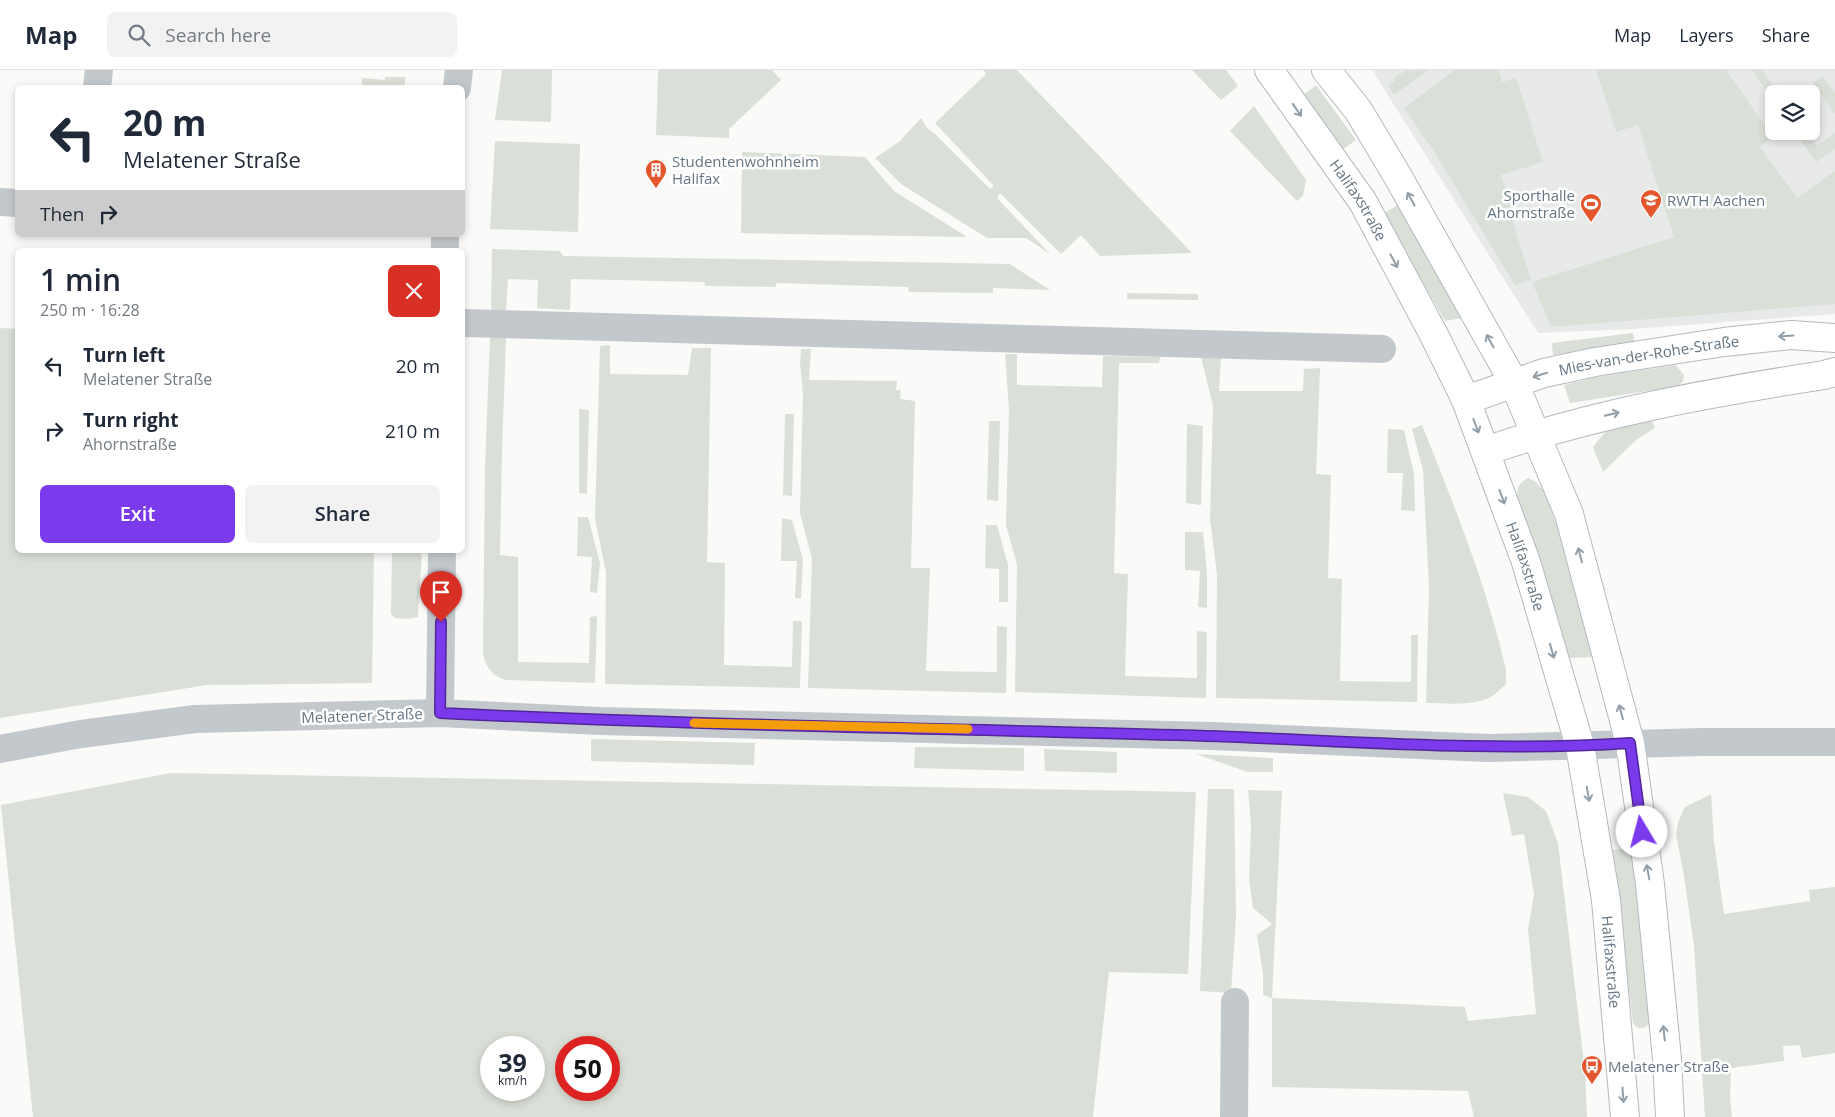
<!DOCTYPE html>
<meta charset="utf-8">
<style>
:root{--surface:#fff;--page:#f2f2f3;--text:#1f2937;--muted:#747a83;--line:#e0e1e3;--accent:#7c3aed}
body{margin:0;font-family:"Open Sans",sans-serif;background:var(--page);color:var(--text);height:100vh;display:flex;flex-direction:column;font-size:19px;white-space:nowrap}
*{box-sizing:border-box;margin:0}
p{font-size:16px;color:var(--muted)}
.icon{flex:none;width:28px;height:28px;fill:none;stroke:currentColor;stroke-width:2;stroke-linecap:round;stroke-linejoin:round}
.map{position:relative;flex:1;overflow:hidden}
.sheet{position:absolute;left:15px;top:178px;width:450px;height:305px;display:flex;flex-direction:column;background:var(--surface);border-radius:8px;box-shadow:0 2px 8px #0003}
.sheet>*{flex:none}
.top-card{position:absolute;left:15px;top:15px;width:450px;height:152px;border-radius:8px;box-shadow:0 2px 8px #0003;background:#fff;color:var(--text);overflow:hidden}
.controls{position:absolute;left:1765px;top:15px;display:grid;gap:10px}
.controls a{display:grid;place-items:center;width:55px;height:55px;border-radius:8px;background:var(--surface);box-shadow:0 2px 8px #0003;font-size:25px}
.speed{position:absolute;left:480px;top:966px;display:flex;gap:10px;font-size:25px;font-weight:700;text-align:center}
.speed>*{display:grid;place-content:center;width:65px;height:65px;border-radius:50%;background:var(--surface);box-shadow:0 2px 8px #0003;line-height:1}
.speed small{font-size:12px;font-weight:400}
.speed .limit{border:8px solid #d22;background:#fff;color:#111}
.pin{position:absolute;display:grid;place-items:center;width:42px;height:42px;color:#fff;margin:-51px -21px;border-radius:50% 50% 50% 0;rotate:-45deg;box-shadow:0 0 5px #0007}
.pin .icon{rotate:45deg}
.me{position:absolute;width:55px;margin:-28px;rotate:352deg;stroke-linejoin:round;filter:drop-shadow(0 0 4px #0008)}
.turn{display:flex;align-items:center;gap:18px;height:105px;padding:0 25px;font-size:22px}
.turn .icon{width:65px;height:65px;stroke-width:2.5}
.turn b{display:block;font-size:35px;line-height:42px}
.then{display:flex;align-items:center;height:48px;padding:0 25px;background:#0003;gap:10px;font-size:19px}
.round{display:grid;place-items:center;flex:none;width:52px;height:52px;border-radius:8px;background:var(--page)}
.summary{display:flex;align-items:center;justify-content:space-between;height:85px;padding:0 25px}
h1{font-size:30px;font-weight:600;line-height:38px}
.cta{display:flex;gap:10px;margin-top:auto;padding:10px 25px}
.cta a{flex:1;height:58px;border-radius:8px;background:var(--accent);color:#fff;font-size:20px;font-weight:600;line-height:58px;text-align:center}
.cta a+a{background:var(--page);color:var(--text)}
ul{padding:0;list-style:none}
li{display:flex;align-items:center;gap:15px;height:65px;padding:0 25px}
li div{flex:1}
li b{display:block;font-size:19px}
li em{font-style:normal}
header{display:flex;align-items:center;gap:30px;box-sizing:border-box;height:70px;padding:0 25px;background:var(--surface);border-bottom:1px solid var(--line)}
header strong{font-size:24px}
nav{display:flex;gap:28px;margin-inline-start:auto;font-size:18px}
.search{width:350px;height:45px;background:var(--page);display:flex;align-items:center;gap:12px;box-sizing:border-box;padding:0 18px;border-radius:8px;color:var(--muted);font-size:19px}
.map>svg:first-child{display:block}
.built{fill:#e8e9e9;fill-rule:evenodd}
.green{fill:#dadfd7;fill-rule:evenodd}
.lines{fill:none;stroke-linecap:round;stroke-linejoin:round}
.secondary-casing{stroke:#b3babf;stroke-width:30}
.street{stroke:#c3c8cc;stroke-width:28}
.secondary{stroke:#fff;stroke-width:28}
.oneway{stroke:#939fa8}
.route-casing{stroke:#51269a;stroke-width:12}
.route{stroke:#7c3aed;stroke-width:9}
.slow{stroke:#f59e0b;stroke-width:9}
.labels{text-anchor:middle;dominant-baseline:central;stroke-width:5;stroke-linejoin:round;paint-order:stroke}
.poi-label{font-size:15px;fill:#657683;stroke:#fff;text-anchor:start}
.street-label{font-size:15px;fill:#657683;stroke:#fff}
</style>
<header>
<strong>Map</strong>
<div class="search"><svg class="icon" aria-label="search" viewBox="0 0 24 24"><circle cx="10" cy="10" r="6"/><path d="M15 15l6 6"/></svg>Search here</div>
<nav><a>Map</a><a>Layers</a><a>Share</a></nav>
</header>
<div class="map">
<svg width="1835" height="1047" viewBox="0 0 1835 1047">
<rect width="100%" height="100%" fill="#fafaf8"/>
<path class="built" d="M 1372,0 L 1835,0 L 1835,244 L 1633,259 L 1538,263 ZM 1774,24 L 1811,24 L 1811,61 L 1774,61 Z"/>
<g class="green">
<path d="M 502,0 L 552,0 L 551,52 L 495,50 Z"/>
<path d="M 658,0 L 772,0 L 781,10 L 729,59 L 729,68 L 656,65 Z"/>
<path d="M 983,0 L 1017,0 L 1192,183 L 1100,186 L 1081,165 L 1061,184 L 1000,123 L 997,128 L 1050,184 L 1026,168 L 987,168 L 901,114 L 875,88 L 900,71 L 921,48 L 927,58 L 934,63 L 990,119 L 994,116 L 935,53 L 986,4 Z"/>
<path d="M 1192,0 L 1226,0 L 1238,16 L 1221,30 Z"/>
<path d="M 1407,0 L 1412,1 L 1429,0 L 1394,25 L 1388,15 L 1395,11 L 1393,8 Z"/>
<path d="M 1455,0 L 1499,0 L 1502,12 L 1516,8 L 1543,92 L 1501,105 L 1512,138 L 1509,139 L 1531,210 L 1515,215 L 1434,81 L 1404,38 Z"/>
<path d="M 1596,0 L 1726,0 L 1773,67 L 1760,77 L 1797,128 L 1835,101 L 1835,234 L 1551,257 L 1532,212 L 1674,167 L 1638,55 L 1616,62 Z"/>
<path d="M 1752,0 L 1762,0 L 1779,24 L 1774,24 L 1774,32 Z"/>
<path d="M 1823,6 L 1835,23 L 1835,44 L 1813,13 Z"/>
<path d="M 385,7 L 406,7 L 404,17 L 362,17 L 362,8 L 385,10 Z"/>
<path d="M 1316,15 L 1356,70 L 1342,80 L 1303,25 Z"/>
<path d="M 1254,36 L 1306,110 L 1303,126 L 1297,131 L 1230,61 Z"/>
<path d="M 1794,61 L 1806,61 L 1817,76 L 1835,63 L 1835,79 L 1816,92 Z"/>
<path d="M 495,71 L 580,74 L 578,162 L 490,159 Z"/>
<path d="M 742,82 L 865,87 L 894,121 L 964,165 L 965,167 L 741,163 Z"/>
<path d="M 1399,134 L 1462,248 L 1445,251 L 1383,144 Z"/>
<path d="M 492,179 L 560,181 L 563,186 L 1010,194 L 1050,220 L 993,218 L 993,223 L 909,222 L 908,217 L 776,213 L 776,217 L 705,216 L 704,212 L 571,209 L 570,240 L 537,238 L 538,210 L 508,209 L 506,241 L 491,243 Z"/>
<path d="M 1127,223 L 1198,224 L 1198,230 L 1127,229 Z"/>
<path d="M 0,258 L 17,259 L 18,480 L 374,480 L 372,613 L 207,615 L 0,648 Z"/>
<path d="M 1633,263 L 1635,272 L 1631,275 L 1553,285 L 1552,273 Z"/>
<path d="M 490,268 L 506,268 L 502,382 L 500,485 L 518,487 L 518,592 L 589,593 L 590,547 L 597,546 L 595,613 L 506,610 C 493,607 486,597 483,584 L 485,398 Z"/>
<path d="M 610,275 L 610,304 L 688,305 L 692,278 L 711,278 L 707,492 L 725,493 L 724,595 L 792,597 L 793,551 L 802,551 L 800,618 L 605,614 L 606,502 L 595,449 L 600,276 Z"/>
<path d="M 801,279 L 811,279 L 809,310 L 897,311 L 896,320 L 901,320 L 900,329 L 915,331 L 911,498 L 930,498 L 926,601 L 997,602 L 997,556 L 1007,557 L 1006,623 L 808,618 L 812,489 L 800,443 L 803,324 L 800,292 Z"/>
<path d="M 1005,284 L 1017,284 L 1017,315 L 1102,317 L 1103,286 L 1160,287 L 1159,293 L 1119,293 L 1114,503 L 1128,504 L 1125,606 L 1197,608 L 1197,561 L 1207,562 L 1206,628 L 1015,622 L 1017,494 L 1006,455 L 1009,338 Z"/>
<path d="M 1201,287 L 1221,287 L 1219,321 L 1303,321 L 1304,299 L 1320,298 L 1316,404 L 1331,405 L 1328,508 L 1342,509 L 1340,611 L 1411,612 L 1411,565 L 1418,565 L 1417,632 L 1216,628 L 1217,504 L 1210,449 L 1213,336 Z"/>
<path d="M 1675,295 L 1684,305 L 1683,311 L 1679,316 L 1570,333 L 1564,315 L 1597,307 Z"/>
<path d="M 579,339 L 589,340 L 587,424 L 579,423 Z"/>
<path d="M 785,344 L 794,344 L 792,426 L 783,425 Z"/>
<path d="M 1650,346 L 1655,358 L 1636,370 L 1603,402 L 1593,377 L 1605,362 L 1635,349 Z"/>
<path d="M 989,351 L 1000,351 L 998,431 L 987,430 Z"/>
<path d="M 1187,354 L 1203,356 L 1201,435 L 1186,433 Z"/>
<path d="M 1422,355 C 1454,435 1487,516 1506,600 L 1506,614 C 1502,617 1498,622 1494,625 C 1475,637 1448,633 1426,633 L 1429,517 L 1423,400 L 1412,359 Z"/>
<path d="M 1388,359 L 1404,360 L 1414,404 L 1415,441 L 1401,440 L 1403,403 L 1387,403 Z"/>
<path d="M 1528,408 L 1536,412 L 1544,421 L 1556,453 L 1596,587 L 1569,588 L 1517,425 C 1517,416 1521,412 1528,408 Z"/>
<path d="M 578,447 L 588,447 L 600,493 L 597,523 L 590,522 L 592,487 L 577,486 Z"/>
<path d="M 782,448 L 792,450 L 803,490 L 801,528 L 795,528 L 797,491 L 781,491 Z"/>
<path d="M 986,455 L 997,455 L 1008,495 L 1008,532 L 999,532 L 999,499 L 985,498 Z"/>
<path d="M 1185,462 L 1203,462 L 1207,502 L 1207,538 L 1198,537 L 1200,501 L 1185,500 Z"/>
<path d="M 392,480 L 422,480 L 418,547 L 406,549 L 395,548 L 391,544 Z"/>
<path d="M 591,669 L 755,673 L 754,695 L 591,691 Z"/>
<path d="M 915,677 L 1024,678 L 1024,701 L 914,698 Z"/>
<path d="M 1044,679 L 1117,682 L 1117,703 L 1045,701 Z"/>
<path d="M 1196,684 L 1273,688 L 1273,702 L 1248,702 Z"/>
<path d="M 171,703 L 1196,722 L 1188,904 L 1109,902 L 1093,1047 L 33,1047 L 1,735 ZM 491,978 L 534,978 L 534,1020 L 491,1020 ZM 566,978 L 609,978 L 609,1020 L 566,1020 Z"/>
<path d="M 1208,719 L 1234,719 L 1236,846 L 1231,923 L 1200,921 Z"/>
<path d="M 1248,720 L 1282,721 L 1272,928 L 1465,937 L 1468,951 L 1536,944 L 1528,859 L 1534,824 L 1524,764 L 1512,766 L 1503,723 L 1528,727 L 1546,741 L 1558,773 L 1585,1002 L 1587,1047 L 1474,1047 L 1468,1021 L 1272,1017 L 1272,928 L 1263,925 L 1263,904 L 1257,865 L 1272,854 L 1253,838 L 1249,809 L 1251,756 Z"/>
<path d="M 1711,724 L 1714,771 L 1724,844 L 1810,831 L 1809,820 L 1835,817 L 1835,983 L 1802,988 L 1800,975 L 1783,976 L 1784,991 L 1731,998 L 1730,1027 L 1732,1047 L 1705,1047 L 1694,876 L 1684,806 L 1676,765 L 1678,752 L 1685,737 Z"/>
<path d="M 1631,778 L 1651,953 L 1644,958 L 1638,958 L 1633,954 L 1613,780 Z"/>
</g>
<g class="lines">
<g class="secondary-casing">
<g id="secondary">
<path id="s1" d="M 1269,0 L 1363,132 L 1434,265 L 1466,330 L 1526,492 L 1580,676 L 1606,830 L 1625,1047"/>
<path d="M 1326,0 L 1358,40 L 1397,105 L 1514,313 L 1569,444 L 1630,673 L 1650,814 L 1667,989 L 1670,1047"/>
<path id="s2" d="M 1466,330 L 1544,303 L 1595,292 L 1724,272 L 1791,265 L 1835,268"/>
<path d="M 1486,381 C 1596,343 1709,323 1824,305 L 1835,302"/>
</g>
</g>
<g class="street">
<path d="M 97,18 L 99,0"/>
<path d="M 457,18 L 459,0"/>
<path d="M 0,132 L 18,133"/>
<path d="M 445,165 L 445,180"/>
<path d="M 462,253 L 1382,279"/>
<path d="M 440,643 L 442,480"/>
<path d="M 0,679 L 81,664 L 195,649 L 440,643 L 600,651 L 1212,666 L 1488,678 L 1703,672 L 1835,672"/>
<path d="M 1234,1047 L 1235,932"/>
</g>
<use href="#secondary" class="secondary"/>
</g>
<defs><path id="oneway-shaft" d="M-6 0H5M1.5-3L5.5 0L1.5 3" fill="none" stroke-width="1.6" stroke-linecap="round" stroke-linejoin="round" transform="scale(1.25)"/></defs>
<g class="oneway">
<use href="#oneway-shaft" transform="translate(1297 40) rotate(55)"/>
<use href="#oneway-shaft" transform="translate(1411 129) rotate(-119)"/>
<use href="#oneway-shaft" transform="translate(1394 191) rotate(62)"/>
<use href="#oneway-shaft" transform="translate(1786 266) rotate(176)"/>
<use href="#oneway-shaft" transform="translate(1490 271) rotate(-119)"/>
<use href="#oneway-shaft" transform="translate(1540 305) rotate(163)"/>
<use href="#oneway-shaft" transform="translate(1612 344) rotate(-14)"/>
<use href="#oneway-shaft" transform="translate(1476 356) rotate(69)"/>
<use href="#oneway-shaft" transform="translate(1502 427) rotate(70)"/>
<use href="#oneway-shaft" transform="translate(1580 485) rotate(-105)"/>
<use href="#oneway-shaft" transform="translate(1552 581) rotate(74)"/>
<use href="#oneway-shaft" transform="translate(1621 642) rotate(-105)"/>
<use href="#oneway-shaft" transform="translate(1588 724) rotate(80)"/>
<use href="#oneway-shaft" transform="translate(1648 802) rotate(-100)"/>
<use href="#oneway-shaft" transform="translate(1664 963) rotate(-96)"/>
<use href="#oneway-shaft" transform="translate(1623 1025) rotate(86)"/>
</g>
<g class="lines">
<g class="route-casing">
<path id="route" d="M 441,552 L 440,643 C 685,655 931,658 1176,665 C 1327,669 1478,683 1630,673 L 1642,762"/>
</g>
<use href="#route" class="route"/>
<path class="slow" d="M 694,653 L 968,659"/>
</g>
<defs>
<g id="building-pin" transform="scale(1.125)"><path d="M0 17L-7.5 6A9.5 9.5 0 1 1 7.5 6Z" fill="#e4572e" stroke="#fff"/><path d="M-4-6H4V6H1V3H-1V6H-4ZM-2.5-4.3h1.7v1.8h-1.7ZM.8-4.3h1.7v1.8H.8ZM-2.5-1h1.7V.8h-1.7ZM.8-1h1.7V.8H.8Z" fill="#fff"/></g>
<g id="university-pin" transform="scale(1.125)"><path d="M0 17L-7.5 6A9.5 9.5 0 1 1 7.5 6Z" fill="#e4572e" stroke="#fff"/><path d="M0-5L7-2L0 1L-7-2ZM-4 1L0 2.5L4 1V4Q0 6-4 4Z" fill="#fff"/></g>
<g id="stadium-pin" transform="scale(1.125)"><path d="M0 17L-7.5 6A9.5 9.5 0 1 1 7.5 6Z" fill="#e4572e" stroke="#fff"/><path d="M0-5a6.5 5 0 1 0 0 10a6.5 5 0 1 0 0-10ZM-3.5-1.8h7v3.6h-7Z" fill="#fff"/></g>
<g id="bus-pin" transform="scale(1.125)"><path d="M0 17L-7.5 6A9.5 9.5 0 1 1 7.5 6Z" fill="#e4572e" stroke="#fff"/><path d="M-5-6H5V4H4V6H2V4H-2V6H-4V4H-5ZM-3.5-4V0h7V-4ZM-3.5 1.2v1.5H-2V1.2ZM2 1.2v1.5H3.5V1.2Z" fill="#fff"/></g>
</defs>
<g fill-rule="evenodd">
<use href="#building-pin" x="656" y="100"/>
<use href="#university-pin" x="1651" y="130"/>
<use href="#stadium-pin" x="1591" y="134"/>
<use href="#bus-pin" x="1592" y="996"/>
</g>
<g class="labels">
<g class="poi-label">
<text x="672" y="91">Studentenwohnheim<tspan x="672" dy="17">Halifax</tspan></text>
<text x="1575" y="125" text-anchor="end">Sporthalle<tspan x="1575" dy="17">Ahornstraße</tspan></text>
<text x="1667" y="130">RWTH Aachen</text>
<text x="1608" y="996">Melatener Straße</text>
</g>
<g class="street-label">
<text stroke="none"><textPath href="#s1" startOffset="158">Halifaxstraße</textPath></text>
<text stroke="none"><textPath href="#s2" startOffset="189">Mies-van-der-Rohe-Straße</textPath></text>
<text stroke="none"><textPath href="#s1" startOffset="562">Halifaxstraße</textPath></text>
<text transform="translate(362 645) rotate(-2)">Melatener Straße</text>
<text stroke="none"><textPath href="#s1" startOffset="968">Halifaxstraße</textPath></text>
</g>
</g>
</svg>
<div class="controls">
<a><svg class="icon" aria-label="layers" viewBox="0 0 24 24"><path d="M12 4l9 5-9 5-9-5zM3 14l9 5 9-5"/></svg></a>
</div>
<div class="speed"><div>39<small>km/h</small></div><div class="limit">50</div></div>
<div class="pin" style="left:441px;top:552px;background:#d93025"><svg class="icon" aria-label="arrive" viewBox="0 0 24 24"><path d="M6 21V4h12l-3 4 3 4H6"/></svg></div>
<svg class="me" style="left:1642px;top:762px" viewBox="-20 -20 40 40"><circle r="19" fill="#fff"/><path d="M0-13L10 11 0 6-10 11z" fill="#7c3aed"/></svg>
<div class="top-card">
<div class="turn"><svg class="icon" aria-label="left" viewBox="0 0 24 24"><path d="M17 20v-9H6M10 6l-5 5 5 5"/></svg><div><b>20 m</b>Melatener Straße</div></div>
<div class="then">Then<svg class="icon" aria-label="right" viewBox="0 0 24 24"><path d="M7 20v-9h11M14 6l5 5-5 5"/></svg></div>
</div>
<section class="sheet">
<div class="summary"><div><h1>1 min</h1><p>250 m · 16:28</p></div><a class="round" style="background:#d93025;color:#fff"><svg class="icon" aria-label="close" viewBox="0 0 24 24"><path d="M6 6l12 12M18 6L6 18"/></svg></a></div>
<ul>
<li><svg class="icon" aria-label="left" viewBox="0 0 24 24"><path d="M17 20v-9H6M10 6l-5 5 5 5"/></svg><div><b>Turn left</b><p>Melatener Straße</p></div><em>20 m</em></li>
<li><svg class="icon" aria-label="right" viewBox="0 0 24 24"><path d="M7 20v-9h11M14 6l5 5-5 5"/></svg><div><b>Turn right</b><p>Ahornstraße</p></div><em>210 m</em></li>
</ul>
<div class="cta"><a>Exit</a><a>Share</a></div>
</section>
</div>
